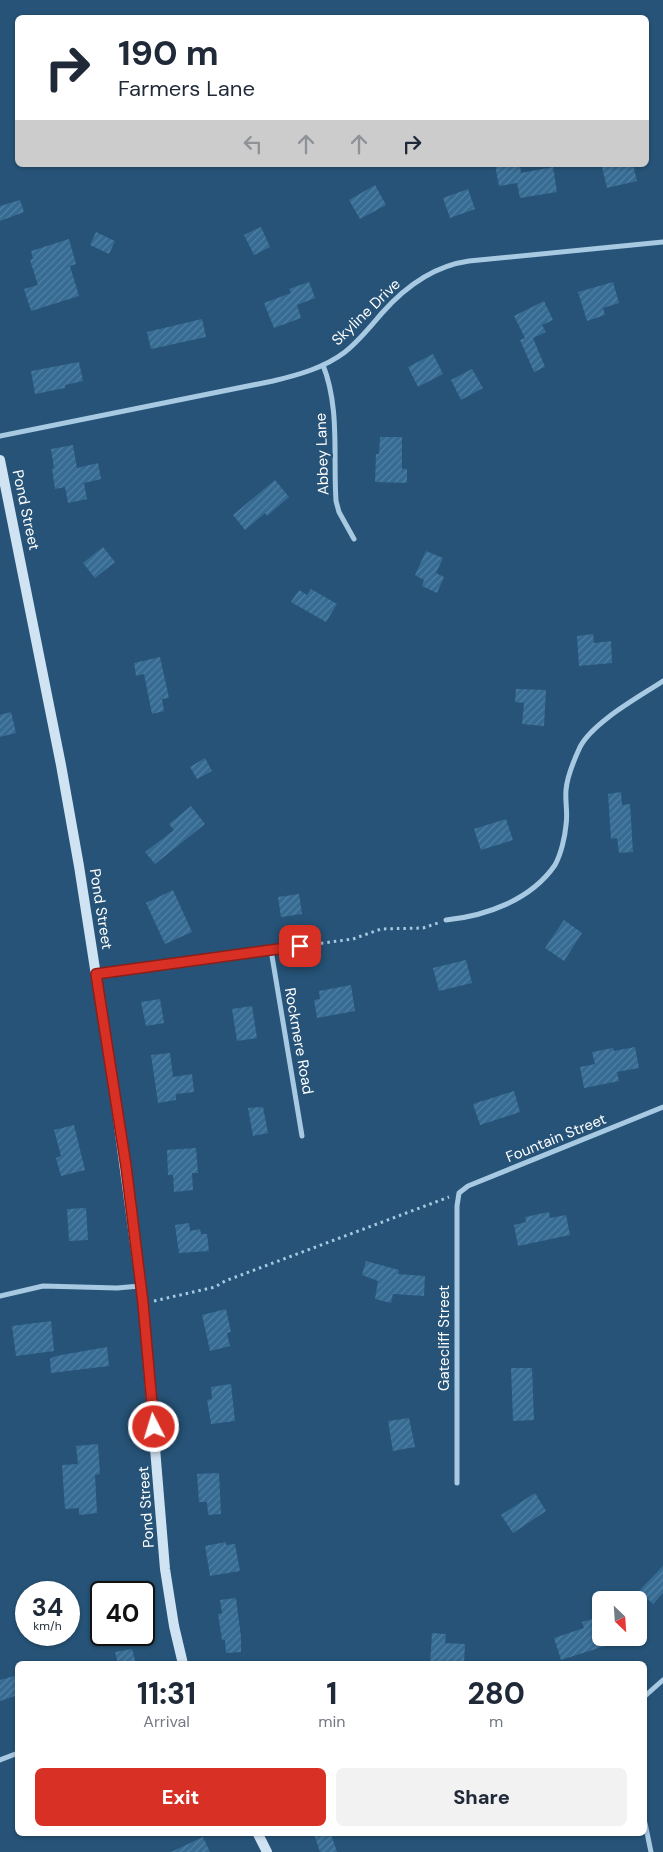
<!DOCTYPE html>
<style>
:root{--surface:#fff;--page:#f2f2f3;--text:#1f2937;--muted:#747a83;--accent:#d93025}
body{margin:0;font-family:"DM Sans",sans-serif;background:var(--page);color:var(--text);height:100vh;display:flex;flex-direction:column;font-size:19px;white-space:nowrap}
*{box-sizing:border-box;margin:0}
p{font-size:16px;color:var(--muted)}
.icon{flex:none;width:28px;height:28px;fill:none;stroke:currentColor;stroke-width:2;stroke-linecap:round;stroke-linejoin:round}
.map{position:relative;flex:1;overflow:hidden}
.details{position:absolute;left:15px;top:1661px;width:632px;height:175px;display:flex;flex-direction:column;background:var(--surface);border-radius:8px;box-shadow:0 1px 4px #0004}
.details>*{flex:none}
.hud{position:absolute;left:15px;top:15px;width:634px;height:152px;border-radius:8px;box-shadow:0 1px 4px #0004;background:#fff;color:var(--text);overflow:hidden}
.needle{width:32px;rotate:155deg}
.controls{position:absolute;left:592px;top:1591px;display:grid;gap:10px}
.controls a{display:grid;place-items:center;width:55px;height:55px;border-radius:8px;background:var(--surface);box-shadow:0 1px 4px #0004;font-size:25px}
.speed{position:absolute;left:15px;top:1581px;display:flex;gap:10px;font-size:25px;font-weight:700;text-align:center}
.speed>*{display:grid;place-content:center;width:65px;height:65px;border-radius:50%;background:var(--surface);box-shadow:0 1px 4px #0004;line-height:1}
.speed small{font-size:12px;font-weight:400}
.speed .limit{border:2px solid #111;border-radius:8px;background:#fff;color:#111}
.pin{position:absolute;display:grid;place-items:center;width:42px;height:42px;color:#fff;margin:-21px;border-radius:10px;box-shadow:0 2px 8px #0006}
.me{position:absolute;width:55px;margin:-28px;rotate:355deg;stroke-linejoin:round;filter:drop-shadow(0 0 4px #0008)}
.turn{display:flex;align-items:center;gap:18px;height:105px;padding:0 20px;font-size:22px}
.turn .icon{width:65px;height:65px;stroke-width:2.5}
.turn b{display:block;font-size:35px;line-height:42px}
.lanes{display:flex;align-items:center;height:48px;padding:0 20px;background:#0003;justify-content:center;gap:25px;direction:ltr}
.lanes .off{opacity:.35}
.eta{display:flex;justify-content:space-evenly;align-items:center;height:85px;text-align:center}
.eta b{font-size:30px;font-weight:800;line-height:35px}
.cta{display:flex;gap:10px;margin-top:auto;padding:10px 20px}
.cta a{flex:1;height:58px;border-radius:8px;background:var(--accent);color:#fff;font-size:20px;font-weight:800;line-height:58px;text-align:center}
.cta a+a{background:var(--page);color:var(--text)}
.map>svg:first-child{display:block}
.building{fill:url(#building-hatch)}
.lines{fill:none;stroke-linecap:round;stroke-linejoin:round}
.path{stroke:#a7c9e2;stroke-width:3;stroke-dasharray:2.5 4;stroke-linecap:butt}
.street{stroke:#a7c9e2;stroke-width:5}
.secondary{stroke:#d0e3f3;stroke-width:10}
.route-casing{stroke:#8d1f18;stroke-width:12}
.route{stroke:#d93025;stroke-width:9}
.labels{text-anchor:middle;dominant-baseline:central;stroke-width:5;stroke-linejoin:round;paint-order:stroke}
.street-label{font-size:15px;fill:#fff;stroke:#265377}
</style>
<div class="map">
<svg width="663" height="1852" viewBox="0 0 663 1852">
<defs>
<pattern id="building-hatch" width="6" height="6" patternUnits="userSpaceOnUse" patternTransform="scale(1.25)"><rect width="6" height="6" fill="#366b93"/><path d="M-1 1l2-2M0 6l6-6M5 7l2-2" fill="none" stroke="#5481a3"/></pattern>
</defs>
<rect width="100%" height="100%" fill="#265377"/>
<g class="building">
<path d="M 495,165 L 520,165 L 521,173 L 553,167 L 557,192 L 520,198 L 517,183 L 499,186 Z"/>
<path d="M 612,165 L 633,165 L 637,181 L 607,188 L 602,167 Z"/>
<path d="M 375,185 L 386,205 L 360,219 L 349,200 Z"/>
<path d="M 468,189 L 475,209 L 450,218 L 443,198 Z"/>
<path d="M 20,200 L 24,212 L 0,221 L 0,206 Z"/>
<path d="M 261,227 L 270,247 L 254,255 L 244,235 Z"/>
<path d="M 96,232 L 115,241 L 109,254 L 90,245 Z"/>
<path d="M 69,239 L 76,264 L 70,266 L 79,296 L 31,311 L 24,289 L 38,285 L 30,260 L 33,259 L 31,251 Z"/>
<path d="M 309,282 L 315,298 L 297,305 L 301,318 L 274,328 L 264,303 L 291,293 L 289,289 Z"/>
<path d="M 613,282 L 619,303 L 603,308 L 605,315 L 587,321 L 578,292 Z"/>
<path d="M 544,301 L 553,320 L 542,325 L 546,332 L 533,338 L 545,367 L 534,372 L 520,340 L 525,338 L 514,316 Z"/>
<path d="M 202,319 L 206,337 L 151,349 L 147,332 Z"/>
<path d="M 433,354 L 443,374 L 418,387 L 408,367 Z"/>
<path d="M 79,362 L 83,381 L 65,385 L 65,388 L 35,394 L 31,371 Z"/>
<path d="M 472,369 L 483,388 L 461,400 L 451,380 Z"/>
<path d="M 380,437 L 402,437 L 402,469 L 407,469 L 407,483 L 375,482 L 376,454 L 379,454 Z"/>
<path d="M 73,445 L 77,468 L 98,463 L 101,479 L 84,483 L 87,499 L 68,503 L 65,487 L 55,489 L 52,469 L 54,468 L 51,449 Z"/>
<path d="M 275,480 L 289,497 L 267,516 L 265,513 L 245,530 L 233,515 Z"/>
<path d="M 103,547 L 115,562 L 95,578 L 83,563 Z"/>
<path d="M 426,551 L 443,558 L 436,573 L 444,577 L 437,593 L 422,586 L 424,580 L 415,575 Z"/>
<path d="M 311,589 L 337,604 L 326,622 L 291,602 L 299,590 L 307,595 Z"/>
<path d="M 593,634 L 594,643 L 611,641 L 612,663 L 579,666 L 577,636 Z"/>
<path d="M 160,657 L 169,698 L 162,699 L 164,711 L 152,714 L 144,674 L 136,676 L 134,663 Z"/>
<path d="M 516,689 L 546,690 L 544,726 L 522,724 L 524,703 L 515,702 Z"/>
<path d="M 11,712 L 16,733 L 0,737 L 0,715 Z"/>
<path d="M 205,758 L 212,771 L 197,779 L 190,767 Z"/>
<path d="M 621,792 L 622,805 L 630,804 L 633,852 L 619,853 L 617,838 L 611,839 L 608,794 Z"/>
<path d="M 191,806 L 205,824 L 155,864 L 145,852 L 174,830 L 169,824 Z"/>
<path d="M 506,819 L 513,840 L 481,850 L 474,829 Z"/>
<path d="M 173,890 L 192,932 L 165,944 L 146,903 Z"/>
<path d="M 299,894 L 302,914 L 281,917 L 278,897 Z"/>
<path d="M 564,920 L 582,933 L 564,961 L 545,948 Z"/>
<path d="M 466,960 L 472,983 L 439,991 L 433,968 Z"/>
<path d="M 351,985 L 355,1011 L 317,1018 L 314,1000 L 320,999 L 319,991 Z"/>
<path d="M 160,999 L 164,1023 L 146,1026 L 141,1002 Z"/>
<path d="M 252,1006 L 257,1038 L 237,1041 L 232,1009 Z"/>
<path d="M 635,1047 L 639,1068 L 617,1072 L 619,1081 L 584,1088 L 580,1067 L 595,1064 L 592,1052 L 613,1048 L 614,1051 Z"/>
<path d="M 170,1053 L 173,1077 L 192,1074 L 194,1092 L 176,1094 L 176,1100 L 158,1103 L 151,1055 Z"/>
<path d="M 514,1091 L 520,1112 L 480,1125 L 473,1104 Z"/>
<path d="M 263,1107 L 268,1133 L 253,1136 L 248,1108 Z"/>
<path d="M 74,1125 L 85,1170 L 61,1176 L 56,1158 L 61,1156 L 54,1130 Z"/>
<path d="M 196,1148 L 198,1173 L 192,1173 L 193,1190 L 174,1192 L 173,1175 L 168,1175 L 167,1150 Z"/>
<path d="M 86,1208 L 88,1240 L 69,1241 L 67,1209 Z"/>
<path d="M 549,1212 L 550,1218 L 566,1215 L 570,1235 L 518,1246 L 514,1225 L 526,1222 L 525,1217 Z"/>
<path d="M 189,1223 L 190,1231 L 200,1229 L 201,1234 L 207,1234 L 209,1251 L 179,1253 L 175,1225 Z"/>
<path d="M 366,1261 L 399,1270 L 398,1274 L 425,1276 L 424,1296 L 393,1294 L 391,1303 L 375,1299 L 378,1281 L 362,1275 Z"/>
<path d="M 226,1309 L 231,1332 L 227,1333 L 230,1346 L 210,1351 L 202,1315 Z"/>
<path d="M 51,1321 L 54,1351 L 16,1356 L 12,1326 Z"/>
<path d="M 107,1347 L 109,1366 L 51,1373 L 50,1359 L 56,1356 Z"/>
<path d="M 511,1368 L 532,1368 L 534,1420 L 513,1421 Z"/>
<path d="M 231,1384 L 235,1421 L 211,1424 L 207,1400 L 212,1399 L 211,1387 Z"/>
<path d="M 409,1418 L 415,1447 L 393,1451 L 388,1421 Z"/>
<path d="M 98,1444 L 100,1474 L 95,1475 L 97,1513 L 79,1515 L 79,1508 L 65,1509 L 62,1465 L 78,1464 L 76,1446 Z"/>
<path d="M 219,1473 L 221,1514 L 208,1515 L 207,1502 L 199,1502 L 197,1474 Z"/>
<path d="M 535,1493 L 546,1511 L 513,1533 L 501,1515 Z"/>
<path d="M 226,1542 L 226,1545 L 235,1544 L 240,1571 L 210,1576 L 205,1546 Z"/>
<path d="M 663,1566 L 663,1593 L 653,1604 L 639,1591 Z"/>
<path d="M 236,1598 L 241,1637 L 241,1652 L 226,1653 L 225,1640 L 222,1640 L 218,1614 L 222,1613 L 220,1600 Z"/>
<path d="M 596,1618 L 605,1646 L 561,1660 L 554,1638 L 584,1628 L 582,1622 Z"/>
<path d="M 432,1633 L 446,1634 L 445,1643 L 465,1644 L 464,1664 L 430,1664 Z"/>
<path d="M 132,1649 L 136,1664 L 118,1664 L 115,1652 Z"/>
<path d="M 18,1675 L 18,1695 L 0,1701 L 0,1680 Z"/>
<path d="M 314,1834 L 331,1834 L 337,1852 L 320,1852 Z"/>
<path d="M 203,1837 L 210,1852 L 171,1852 Z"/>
</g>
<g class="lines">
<g class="path">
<path d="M 308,945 L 353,939 L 381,929 L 423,928 L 438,923"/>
<path d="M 154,1301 L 215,1287 L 225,1281 L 449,1197"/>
</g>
<g class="street">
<path d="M 323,365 C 340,408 333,455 336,501 L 339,512 L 354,539"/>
<path d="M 0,436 L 273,381 C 298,375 324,368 345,352 C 359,341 370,327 382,313 C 405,287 433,266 469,261 L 663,242"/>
<path d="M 446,920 C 486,916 531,900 555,865 C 561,854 565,837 566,825 C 568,813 565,802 566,790 C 567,776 574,760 580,747 C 593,722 639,697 663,681"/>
<path d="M 271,950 L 302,1136"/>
<path d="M 96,974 L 300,946"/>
<path d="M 0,1296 L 43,1286 L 117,1288 L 140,1286"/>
<path d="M 457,1483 L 457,1206 L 459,1193 L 468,1186 L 663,1107"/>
<path d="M 645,1696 L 663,1680"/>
<path d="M 0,1760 L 18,1753"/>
<path d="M 645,1823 L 651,1852"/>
</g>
<g class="secondary">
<path d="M 0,460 L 61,765 L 79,866 L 116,1104 L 143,1303 L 165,1569 L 174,1626 L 183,1664"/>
<path d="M 258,1834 L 267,1852"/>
</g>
</g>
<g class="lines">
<g class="route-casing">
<path id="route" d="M 154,1427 L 143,1303 L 126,1166 L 96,974 L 300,946"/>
</g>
<use href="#route" class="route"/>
</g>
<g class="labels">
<g class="street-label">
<text transform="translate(366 312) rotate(-44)">Skyline Drive</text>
<text transform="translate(322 454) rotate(-92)">Abbey Lane</text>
<text transform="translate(26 510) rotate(78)">Pond Street</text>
<text transform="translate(101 909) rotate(81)">Pond Street</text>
<text transform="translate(299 1041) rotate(80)">Rockmere Road</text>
<text transform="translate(556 1138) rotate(-22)">Fountain Street</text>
<text transform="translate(444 1338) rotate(-90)">Gatecliff Street</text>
<text transform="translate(146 1507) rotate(-94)">Pond Street</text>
</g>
</g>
</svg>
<div class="controls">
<a><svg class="needle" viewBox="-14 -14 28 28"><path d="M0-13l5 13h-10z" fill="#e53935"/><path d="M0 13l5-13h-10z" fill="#747a83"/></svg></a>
</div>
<div class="speed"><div>34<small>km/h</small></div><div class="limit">40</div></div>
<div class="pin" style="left:300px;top:946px;background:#d93025"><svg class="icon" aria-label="arrive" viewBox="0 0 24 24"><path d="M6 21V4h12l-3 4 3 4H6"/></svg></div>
<svg class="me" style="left:154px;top:1427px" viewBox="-20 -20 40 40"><circle r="17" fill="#d93025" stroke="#fff" stroke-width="3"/><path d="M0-11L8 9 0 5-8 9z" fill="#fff"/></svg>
<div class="hud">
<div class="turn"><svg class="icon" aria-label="right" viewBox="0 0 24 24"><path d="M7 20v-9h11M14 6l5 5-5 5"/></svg><div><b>190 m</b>Farmers Lane</div></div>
<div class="lanes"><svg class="icon off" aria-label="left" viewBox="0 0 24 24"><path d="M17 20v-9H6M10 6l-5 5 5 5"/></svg><svg class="icon off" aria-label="ahead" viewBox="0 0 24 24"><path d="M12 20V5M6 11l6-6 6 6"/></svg><svg class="icon off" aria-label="ahead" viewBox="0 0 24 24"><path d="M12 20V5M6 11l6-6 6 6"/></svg><svg class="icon" aria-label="right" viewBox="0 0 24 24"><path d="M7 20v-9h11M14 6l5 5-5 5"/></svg></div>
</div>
<section class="details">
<div class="eta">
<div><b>11:31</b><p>Arrival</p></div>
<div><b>1</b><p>min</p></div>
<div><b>280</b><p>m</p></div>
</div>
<div class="cta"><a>Exit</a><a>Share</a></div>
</section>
</div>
